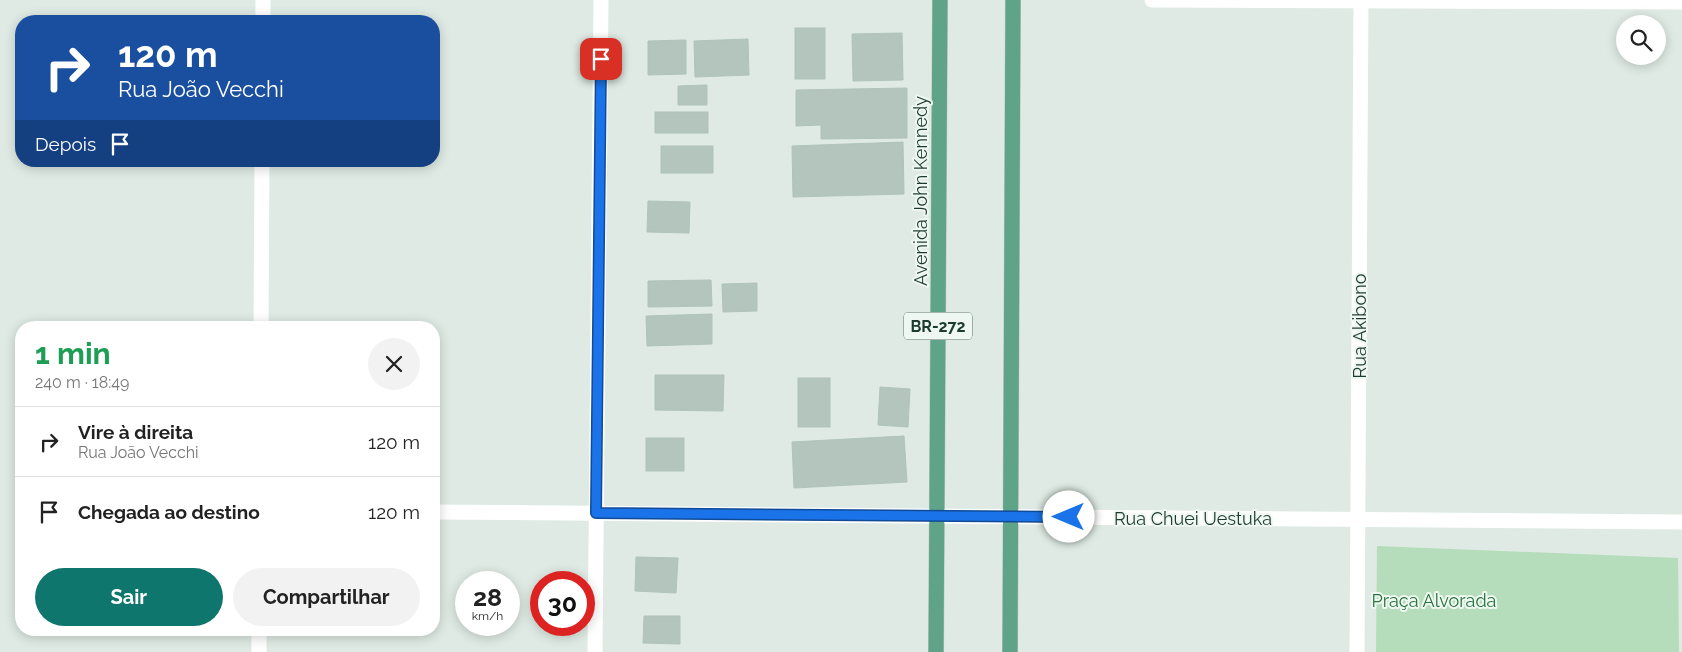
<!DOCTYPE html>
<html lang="pt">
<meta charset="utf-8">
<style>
:root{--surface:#fff;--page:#f2f2f2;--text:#222;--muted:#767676;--line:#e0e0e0;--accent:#0f766e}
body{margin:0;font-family:Raleway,sans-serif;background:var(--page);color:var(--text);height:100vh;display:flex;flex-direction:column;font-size:19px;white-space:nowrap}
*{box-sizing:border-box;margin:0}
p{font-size:16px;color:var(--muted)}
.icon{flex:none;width:28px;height:28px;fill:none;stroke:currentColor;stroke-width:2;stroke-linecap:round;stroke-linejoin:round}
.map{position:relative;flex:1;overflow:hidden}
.details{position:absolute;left:15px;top:321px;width:425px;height:315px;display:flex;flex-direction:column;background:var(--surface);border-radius:20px;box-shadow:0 2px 12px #0003}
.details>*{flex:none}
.guide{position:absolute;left:15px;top:15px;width:425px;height:152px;border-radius:20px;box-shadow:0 2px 12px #0003;background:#1a4fa0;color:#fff;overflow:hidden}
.buttons{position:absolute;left:1616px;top:15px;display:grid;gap:10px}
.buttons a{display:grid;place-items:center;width:50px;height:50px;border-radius:50%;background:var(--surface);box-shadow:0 2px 12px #0003;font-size:25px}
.speed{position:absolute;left:455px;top:571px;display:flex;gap:10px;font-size:25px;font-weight:700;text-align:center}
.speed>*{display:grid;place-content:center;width:65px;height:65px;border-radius:50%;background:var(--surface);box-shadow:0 2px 12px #0003;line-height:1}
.speed small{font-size:12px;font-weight:400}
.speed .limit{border:8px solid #d22;background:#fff;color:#111}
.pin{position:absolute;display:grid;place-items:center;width:42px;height:42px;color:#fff;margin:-21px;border-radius:10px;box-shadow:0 2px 8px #0006}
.me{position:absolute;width:55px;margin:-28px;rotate:270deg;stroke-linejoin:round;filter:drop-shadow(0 0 4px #0008)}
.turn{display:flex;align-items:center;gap:18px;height:105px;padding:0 20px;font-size:22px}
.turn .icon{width:65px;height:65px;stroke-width:2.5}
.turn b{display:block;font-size:35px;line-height:42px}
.then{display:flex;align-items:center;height:48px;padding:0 20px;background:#0003;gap:10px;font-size:19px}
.round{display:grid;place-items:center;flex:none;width:52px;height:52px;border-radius:26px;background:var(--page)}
.headline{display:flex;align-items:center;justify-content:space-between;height:85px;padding:0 20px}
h1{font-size:30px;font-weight:700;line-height:38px;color:#1e9e55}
.button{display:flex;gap:10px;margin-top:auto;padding:10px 20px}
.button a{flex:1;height:58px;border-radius:30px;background:var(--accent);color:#fff;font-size:20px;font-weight:700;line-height:58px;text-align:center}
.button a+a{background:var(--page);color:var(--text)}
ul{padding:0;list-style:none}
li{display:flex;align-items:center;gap:15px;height:70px;padding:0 20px;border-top:1px solid var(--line)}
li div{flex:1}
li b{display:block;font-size:19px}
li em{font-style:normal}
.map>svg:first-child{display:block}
.green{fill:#b5ddbb}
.building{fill:#b3c5bc;stroke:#b0c4b9}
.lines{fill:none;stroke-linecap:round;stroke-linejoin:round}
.primary-casing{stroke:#bcc4c1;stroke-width:16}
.street{stroke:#fff;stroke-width:15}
.primary{stroke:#5fa389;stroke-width:15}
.route-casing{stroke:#114b97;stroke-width:12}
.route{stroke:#1a73e8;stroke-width:9}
.labels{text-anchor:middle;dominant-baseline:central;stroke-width:4;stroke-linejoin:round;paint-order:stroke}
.shield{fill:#eef7f1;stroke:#5c736a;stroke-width:1}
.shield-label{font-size:16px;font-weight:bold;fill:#1e3b30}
.street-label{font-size:18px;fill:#1e3b30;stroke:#eef7f1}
.park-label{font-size:18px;fill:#26743b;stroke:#eef7f1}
</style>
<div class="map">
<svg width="1682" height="652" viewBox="0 0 1682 652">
<rect width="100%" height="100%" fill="#deeae3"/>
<path class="green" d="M 1377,546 L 1678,558 L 1679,652 L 1376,652 Z"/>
<g class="building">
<rect x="795" y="28" width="30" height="51"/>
<path d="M 902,33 L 903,80 L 853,81 L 852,34 Z"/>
<path d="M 748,39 L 749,75 L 695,77 L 694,41 Z"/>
<path d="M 686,40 L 686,74 L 648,75 L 648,41 Z"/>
<path d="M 707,85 L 707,105 L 678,105 L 678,86 Z"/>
<path d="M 907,88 L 907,138 L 821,139 L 821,125 L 796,126 L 796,90 Z"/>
<rect x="655" y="112" width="53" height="21"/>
<path d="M 903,142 L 904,194 L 793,197 L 792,146 Z"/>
<rect x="661" y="146" width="52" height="27"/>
<path d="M 648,201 L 690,202 L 689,233 L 647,232 Z"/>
<path d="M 711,280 L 712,306 L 648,307 L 648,281 Z"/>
<path d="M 757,283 L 757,311 L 723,312 L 722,284 Z"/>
<path d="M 712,314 L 712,344 L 647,346 L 646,316 Z"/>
<path d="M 655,375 L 724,375 L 723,411 L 655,410 Z"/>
<rect x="798" y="378" width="32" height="49"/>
<path d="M 880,387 L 910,389 L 908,427 L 878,425 Z"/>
<path d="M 904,436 L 907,482 L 794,488 L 792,442 Z"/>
<rect x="646" y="438" width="38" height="33"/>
<path d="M 636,557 L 678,558 L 676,593 L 635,591 Z"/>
<path d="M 644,616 L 680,616 L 680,644 L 643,643 Z"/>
</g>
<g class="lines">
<g class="primary-casing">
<g id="primary">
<path d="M 936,652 L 940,0"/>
<path d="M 1010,652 L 1013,0"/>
</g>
</g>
<g class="street">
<path d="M 1152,0 L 1682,2"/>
<path d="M 263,21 L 263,0"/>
<path d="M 261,328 L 262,161"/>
<path d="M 434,512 L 1682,522"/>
<path d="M 259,652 L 259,630"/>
<path d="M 595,652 L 601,0"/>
<path d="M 1357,652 L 1361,0"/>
</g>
<use href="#primary" class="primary"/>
</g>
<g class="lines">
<g class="route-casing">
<path id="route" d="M 601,59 L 596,513 L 1069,517"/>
</g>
<use href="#route" class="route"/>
</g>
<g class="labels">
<rect class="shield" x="904" y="312.5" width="68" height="27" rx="4"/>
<g class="shield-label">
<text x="938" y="326">BR-272</text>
</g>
<g class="street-label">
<text transform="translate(920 191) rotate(-90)">Avenida John Kennedy</text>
<text transform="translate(1359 326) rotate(-90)">Rua Akibono</text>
<text x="1193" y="518">Rua Chuei Uestuka</text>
</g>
<g class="park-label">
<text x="1434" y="600">Praça Alvorada</text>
</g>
</g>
</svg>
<div class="buttons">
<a><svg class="icon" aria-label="search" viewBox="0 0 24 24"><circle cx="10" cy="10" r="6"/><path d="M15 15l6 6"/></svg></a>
</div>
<div class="speed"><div>28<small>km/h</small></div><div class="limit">30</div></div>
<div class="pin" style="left:601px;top:59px;background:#d93025"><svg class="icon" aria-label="arrive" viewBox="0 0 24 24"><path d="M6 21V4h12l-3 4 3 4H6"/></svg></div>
<svg class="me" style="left:1069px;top:517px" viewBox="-20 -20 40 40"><circle r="19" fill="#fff"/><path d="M0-13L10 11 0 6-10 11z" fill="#1a73e8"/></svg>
<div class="guide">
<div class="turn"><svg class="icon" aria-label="right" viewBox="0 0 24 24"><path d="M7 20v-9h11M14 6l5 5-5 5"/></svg><div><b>120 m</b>Rua João Vecchi</div></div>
<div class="then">Depois<svg class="icon" aria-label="arrive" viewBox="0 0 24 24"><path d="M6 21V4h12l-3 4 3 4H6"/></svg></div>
</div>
<section class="details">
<div class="headline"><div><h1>1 min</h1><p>240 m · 18:49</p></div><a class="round"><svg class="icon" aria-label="close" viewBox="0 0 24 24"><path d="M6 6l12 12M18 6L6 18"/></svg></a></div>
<ul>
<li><svg class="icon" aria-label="right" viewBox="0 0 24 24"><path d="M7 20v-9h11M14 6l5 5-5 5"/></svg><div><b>Vire à direita</b><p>Rua João Vecchi</p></div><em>120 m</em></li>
<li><svg class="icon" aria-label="arrive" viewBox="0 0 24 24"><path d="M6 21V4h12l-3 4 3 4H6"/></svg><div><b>Chegada ao destino</b></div><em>120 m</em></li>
</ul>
<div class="button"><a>Sair</a><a>Compartilhar</a></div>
</section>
</div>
